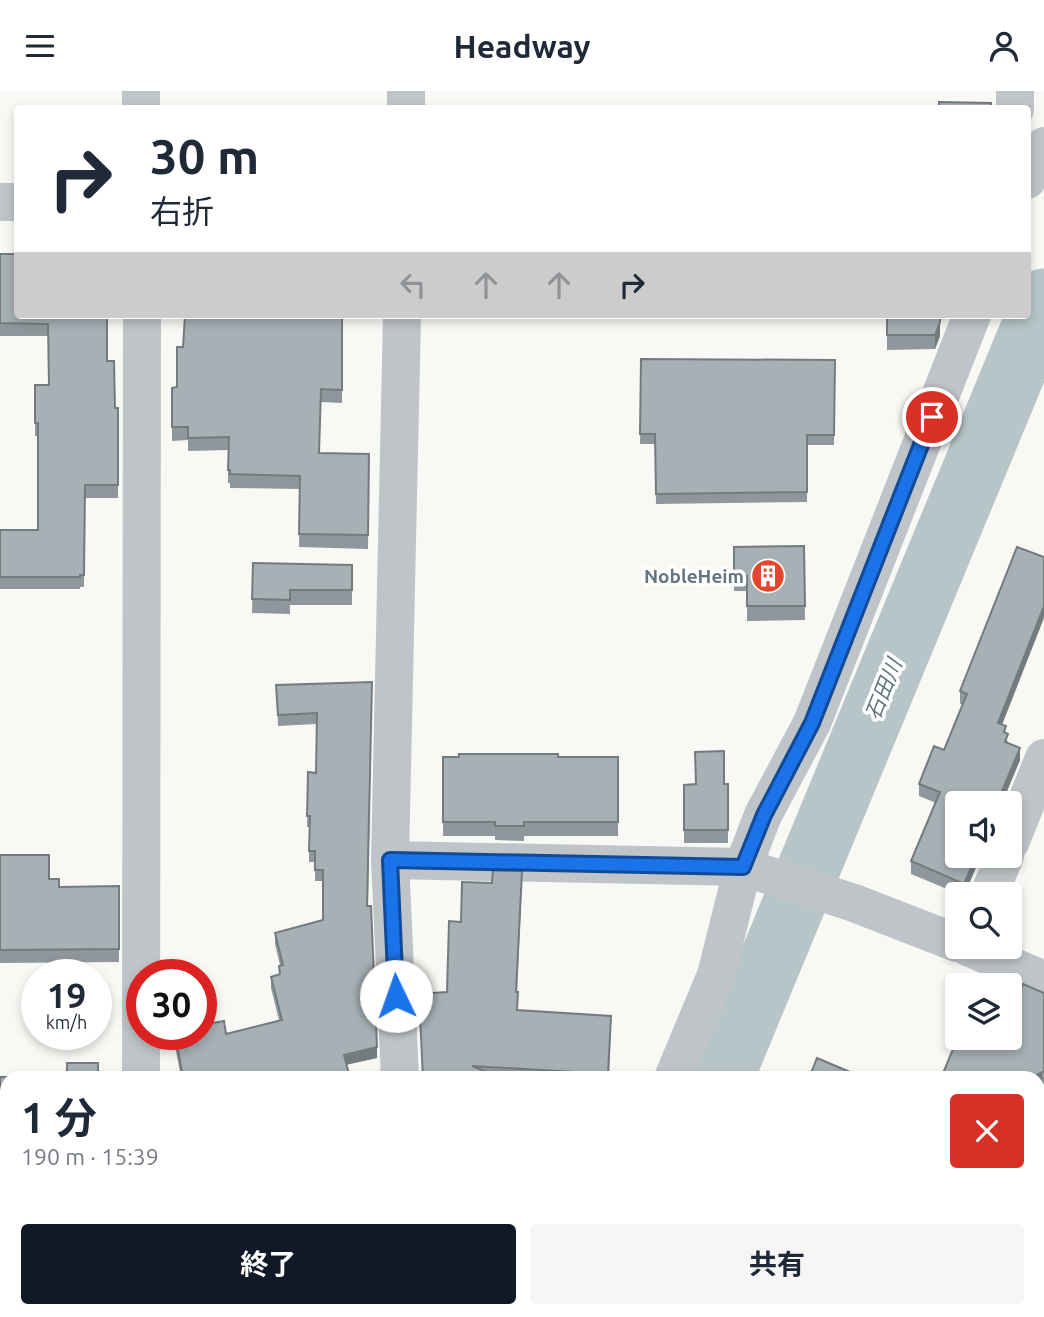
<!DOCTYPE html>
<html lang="ja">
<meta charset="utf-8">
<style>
:root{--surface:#fff;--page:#f6f6f7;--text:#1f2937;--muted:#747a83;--accent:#111827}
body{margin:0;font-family:Ubuntu,"Noto Sans JP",sans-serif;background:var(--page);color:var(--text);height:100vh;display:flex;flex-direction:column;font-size:26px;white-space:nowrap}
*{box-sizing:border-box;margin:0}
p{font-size:23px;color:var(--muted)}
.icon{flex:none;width:38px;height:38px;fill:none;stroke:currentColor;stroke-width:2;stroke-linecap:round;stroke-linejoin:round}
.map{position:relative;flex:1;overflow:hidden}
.side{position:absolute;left:0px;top:980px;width:1045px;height:247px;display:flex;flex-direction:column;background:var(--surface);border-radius:21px 21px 0 0;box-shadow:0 4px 10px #0003}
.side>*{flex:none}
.top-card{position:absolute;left:14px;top:14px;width:1017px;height:214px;border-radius:7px;box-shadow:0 4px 10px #0003;background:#fff;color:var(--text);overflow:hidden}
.tools{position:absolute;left:945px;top:700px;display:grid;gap:14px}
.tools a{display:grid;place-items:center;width:77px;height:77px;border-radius:7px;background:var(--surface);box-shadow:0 4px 10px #0003;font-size:35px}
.speed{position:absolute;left:21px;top:868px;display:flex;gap:14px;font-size:35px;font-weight:700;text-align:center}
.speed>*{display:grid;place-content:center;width:91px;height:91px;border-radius:50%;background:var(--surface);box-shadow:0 4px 10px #0003;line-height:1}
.speed small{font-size:18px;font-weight:400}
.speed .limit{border:10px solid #d22;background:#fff;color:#111}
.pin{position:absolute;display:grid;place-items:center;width:60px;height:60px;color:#fff;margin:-30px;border:4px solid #fff;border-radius:50%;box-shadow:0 2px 7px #0007}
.me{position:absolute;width:77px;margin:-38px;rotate:357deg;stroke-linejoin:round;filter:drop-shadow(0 0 5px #0008)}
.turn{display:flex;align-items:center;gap:24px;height:147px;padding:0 21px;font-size:32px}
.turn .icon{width:91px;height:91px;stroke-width:2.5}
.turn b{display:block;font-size:49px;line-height:60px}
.lanes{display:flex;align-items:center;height:66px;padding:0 21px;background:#0003;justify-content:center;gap:35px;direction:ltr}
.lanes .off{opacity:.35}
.round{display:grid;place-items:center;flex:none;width:74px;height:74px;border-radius:7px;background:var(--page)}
.headline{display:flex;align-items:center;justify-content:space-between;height:119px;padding:0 21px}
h1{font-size:42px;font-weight:700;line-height:52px}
.primary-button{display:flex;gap:14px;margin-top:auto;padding:14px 21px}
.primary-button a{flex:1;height:80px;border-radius:7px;background:var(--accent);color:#fff;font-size:28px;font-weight:700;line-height:80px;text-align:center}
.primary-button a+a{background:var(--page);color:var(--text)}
header{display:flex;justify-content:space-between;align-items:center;height:91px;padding:0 21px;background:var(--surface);font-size:32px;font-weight:700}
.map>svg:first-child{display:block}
.forest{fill:url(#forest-firs)}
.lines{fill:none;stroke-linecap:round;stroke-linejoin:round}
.river{stroke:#b7c5c8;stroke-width:63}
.minor{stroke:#bfc4c8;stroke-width:38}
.major{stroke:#d4d9dc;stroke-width:38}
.wall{fill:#8f979c}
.shaded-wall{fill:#747b7f}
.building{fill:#a6b0b5;stroke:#747b7f;stroke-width:2}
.route-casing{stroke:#114b97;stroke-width:18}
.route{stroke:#1a73e8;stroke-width:12}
.labels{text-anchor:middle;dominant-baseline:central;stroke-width:7;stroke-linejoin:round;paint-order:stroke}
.poi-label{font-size:19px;font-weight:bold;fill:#637680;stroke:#fff;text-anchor:end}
.water-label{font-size:21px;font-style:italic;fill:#5e767b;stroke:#fff}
</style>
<header><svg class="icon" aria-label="menu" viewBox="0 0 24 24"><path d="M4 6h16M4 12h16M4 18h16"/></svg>Headway<svg class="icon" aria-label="person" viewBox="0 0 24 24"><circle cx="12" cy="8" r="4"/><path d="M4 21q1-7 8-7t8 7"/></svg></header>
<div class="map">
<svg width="1044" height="1226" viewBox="0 0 1044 1226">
<defs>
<pattern id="forest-firs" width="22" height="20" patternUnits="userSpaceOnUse" patternTransform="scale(1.75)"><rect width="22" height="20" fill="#d8ddd5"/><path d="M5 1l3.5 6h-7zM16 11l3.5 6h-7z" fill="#b3b8b2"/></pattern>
</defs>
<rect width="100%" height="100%" fill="#f8f8f5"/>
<path class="forest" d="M 1044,1062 L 1044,1226 L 935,1226 L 934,1220 L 1038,1220 L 1038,1066 Z"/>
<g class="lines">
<g class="river">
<path d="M 722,987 L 1044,209"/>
<path d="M 625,1226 L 628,1220"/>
</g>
<g class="minor">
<path d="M 141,0 L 141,18"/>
<path d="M 1015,0 L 1015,18"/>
<path d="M 406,18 L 406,0"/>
<path d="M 1027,89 L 1044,55"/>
<path d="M 0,111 L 18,111"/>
<path d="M 1010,752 L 1044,667"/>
<path d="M 390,769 L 743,776 L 854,812 L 957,852"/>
<path d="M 989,803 L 1005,765"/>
<path d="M 968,856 L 1044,889"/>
<path d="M 141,987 L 142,224"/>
<path d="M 400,987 L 390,769 L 402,224"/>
<path d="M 673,987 L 716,884 L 743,776 L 763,724 L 812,632 L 972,224"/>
<path d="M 1038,1026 L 1044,1023"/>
<path d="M 1,1150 L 4,1226"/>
<path d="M 394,1226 L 394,1220"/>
<path d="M 903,1226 L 903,1220"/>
</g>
<g class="major">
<path d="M 0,1150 L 7,1149"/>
<path d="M 546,1220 L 558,1226"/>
</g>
</g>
<g class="wall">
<path d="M 0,163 L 18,224 L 121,224 L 120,226 L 107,226 L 107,270 L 115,317 L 118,317 L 118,407 L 85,407 L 84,496 L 80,496 L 80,498 L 0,498 L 0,439 L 38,439 L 38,345 L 35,345 L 35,294 L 49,294 L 48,245 L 0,245 Z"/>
<path d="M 185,224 L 367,224 L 367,228 L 342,228 L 342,312 L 321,311 L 319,362 L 369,363 L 368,458 L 299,456 L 300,398 L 230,397 L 230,392 L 228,392 L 228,359 L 188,360 L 188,349 L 172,350 L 172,297 L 177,296 L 183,256 Z"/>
<path d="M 642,224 L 788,224 L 788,227 Z"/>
<path d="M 887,224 L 940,245 L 935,258 L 887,259 Z"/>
<path d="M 641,268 L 835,269 L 834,354 L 807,354 L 807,411 L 656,413 L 655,353 L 640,353 Z"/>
<path d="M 804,455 L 805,529 L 747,530 L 747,500 L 734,500 L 734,456 Z"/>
<path d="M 1017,456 L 1002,634 L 1008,652 L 1020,669 L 1002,712 L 957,712 L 957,765 L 981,765 L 965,803 L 959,803 L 911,783 L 911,770 L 936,712 L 919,705 L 919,693 L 944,659 L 963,614 L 960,613 L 960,600 Z"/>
<path d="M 253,472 L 352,474 L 352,514 L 290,514 L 290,523 L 252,522 Z"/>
<path d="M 372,591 L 368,815 L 377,967 L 346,974 L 350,987 L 175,987 L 175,982 L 180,981 L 174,950 L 174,943 L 226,943 L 279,929 L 271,897 L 271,886 L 279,884 L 279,875 L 280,874 L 275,853 L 275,842 L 323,829 L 323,790 L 315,790 L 315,771 L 309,771 L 309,736 L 307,736 L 308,681 L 316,682 L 316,633 L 278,635 L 276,594 Z"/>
<path d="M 443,666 L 618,666 L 618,745 L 524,745 L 524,750 L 495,749 L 495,745 L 443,745 Z"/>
<path d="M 695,693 L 728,693 L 728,752 L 684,752 L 684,694 Z"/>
<path d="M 0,764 L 49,788 L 59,796 L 119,795 L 119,871 L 0,872 Z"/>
<path d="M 522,793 L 517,901 L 518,919 L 611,938 L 609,987 L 423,987 L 419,903 L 447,901 Z"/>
<path d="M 1044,902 L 1044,993 L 1042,992 L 1038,995 L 1038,987 L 971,957 L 999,951 Z"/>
<path d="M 0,986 L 98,987 L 7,987 L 7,1073 L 0,1073 Z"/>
</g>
<g class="shaded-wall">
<path d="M 940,231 L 940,245 L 935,258 L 935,244 Z"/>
<path d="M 1044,515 L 1044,527 L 998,644 L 998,632 Z"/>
<path d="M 1020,657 L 1020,669 L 1002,712 L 997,712 Z"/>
<path d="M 976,765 L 981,765 L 964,803 L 964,793 Z"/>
<path d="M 377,956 L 377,967 L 344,974 L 344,964 Z"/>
<path d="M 1042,981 L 1042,992 L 1038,995 L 1038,987 L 1032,987 Z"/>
</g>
<g class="building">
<path d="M 939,11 L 991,12 L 991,18 L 939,18 Z"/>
<path d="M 0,163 L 18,163 L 18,224 L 107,224 L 107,270 L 114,270 L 115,317 L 118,317 L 118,394 L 85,394 L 84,484 L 80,484 L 80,486 L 0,486 L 0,439 L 38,439 L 38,332 L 35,332 L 35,294 L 49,294 L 48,233 L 0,232 Z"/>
<path d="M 185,224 L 342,224 L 342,299 L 321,298 L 319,362 L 369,363 L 368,444 L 299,443 L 300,385 L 230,383 L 230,379 L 228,379 L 229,346 L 188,347 L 188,336 L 172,336 L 172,297 L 177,296 L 177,256 L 183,256 Z"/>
<path d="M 887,224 L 940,224 L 940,231 L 935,244 L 887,244 Z"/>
<path d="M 641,268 L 835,269 L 834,344 L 807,344 L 807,401 L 656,403 L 655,343 L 640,343 Z"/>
<path d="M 804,455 L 805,515 L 747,515 L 747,485 L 734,485 L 734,456 Z"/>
<path d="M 1017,456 L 1044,466 L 1044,515 L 998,632 L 1006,635 L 1004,641 L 1008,643 L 1005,651 L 1020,657 L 997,712 L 957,712 L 957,765 L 976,765 L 964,793 L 911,770 L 940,701 L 919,693 L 934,655 L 944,659 L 967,603 L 960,600 Z"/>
<path d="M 253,472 L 352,474 L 352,499 L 290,499 L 290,509 L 252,508 Z"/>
<path d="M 372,591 L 367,815 L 371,815 L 377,956 L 344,964 L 350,987 L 175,987 L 175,982 L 182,981 L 175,943 L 201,943 L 201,934 L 224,930 L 226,943 L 282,929 L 271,886 L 280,883 L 279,875 L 283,874 L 275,842 L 323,829 L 323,779 L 315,779 L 315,760 L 309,760 L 310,725 L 307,725 L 308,681 L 316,682 L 317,622 L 278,624 L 276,594 Z"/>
<path d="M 724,660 L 724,693 L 728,693 L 728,739 L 684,739 L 684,694 L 696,693 L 695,661 Z"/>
<path d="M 459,663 L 558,663 L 558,666 L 618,666 L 618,731 L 524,731 L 524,735 L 495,735 L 495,731 L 443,731 L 443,666 L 459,666 Z"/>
<path d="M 0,764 L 49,764 L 49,788 L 59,788 L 59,796 L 119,795 L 119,858 L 0,859 Z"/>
<path d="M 493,779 L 522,780 L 516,901 L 518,901 L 517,919 L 611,925 L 608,983 L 472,975 L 502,987 L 423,987 L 419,903 L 447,901 L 449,830 L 461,831 L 462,791 L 492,792 Z"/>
<path d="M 1023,893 L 1044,902 L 1044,981 L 1042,981 L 1032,987 L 941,987 L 956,951 L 971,957 L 975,947 L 986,947 L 999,951 L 1001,947 L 1010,947 L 1010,925 Z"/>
<path d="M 817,967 L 864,987 L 809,987 Z"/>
<path d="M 67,972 L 98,972 L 98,987 L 7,987 L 7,1058 L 0,1058 L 0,986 L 51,986 L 51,982 L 67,981 Z"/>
<path d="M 85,1220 L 176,1220 L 175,1226 L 84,1226 Z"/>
<path d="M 231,1220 L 374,1220 L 376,1226 L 230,1226 Z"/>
<path d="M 414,1220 L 469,1220 L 485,1226 L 412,1226 Z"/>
</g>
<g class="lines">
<g class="route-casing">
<path id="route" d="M 396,905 L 390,769 L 743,776 L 764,724 L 812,632 L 932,326"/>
</g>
<use href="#route" class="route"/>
</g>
<defs>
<g id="building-disc" transform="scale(1.75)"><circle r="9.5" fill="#e3472b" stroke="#fff"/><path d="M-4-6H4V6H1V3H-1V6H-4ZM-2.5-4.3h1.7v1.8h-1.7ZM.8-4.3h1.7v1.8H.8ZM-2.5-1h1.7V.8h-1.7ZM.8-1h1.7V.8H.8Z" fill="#fff"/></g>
</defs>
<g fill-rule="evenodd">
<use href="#building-disc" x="768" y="485"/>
</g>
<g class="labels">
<g class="poi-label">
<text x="744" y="485">NobleHeim</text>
</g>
<g class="water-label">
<text transform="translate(883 598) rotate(-68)">石田川</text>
</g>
</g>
</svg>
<div class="tools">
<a><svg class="icon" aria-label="sound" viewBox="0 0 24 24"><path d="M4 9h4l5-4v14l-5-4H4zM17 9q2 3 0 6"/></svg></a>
<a><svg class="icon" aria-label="search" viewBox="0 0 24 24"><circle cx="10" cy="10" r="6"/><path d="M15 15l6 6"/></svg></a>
<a><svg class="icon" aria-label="layers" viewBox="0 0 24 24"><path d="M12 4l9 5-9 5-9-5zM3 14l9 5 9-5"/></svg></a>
</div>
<div class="speed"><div>19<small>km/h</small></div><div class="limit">30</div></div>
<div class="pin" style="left:932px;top:326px;background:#d93025"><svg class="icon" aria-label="arrive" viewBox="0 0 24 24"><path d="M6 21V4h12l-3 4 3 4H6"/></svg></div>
<svg class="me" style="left:396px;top:905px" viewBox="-20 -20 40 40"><circle r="19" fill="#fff"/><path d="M0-13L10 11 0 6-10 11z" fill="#1a73e8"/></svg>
<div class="top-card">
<div class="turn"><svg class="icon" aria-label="right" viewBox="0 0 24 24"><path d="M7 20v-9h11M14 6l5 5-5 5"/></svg><div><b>30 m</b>右折</div></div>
<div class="lanes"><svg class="icon off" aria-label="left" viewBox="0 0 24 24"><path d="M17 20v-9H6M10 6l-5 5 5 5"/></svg><svg class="icon off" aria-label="ahead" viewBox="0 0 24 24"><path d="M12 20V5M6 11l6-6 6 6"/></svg><svg class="icon off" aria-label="ahead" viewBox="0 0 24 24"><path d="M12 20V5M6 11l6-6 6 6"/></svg><svg class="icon" aria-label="right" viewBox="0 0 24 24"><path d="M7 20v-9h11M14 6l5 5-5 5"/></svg></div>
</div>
<section class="side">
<div class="headline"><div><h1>1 分</h1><p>190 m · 15:39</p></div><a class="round" style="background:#d93025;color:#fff"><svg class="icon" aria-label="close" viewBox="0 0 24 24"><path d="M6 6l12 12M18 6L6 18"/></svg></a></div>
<div class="primary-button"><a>終了</a><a>共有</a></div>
</section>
</div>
